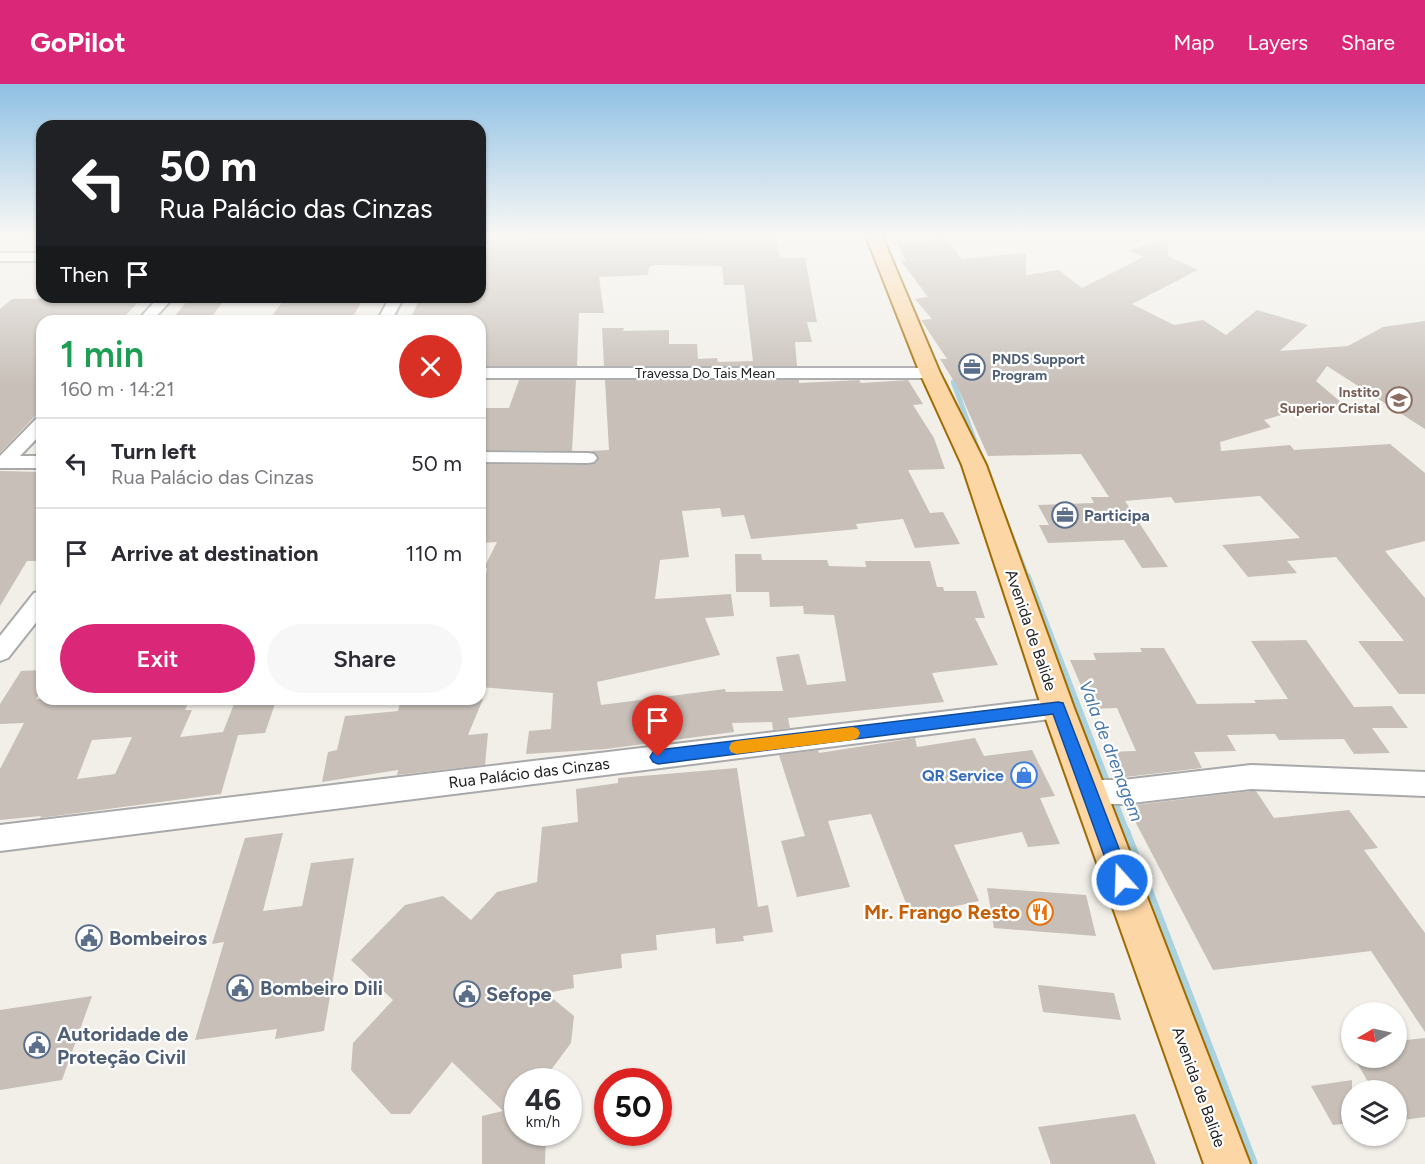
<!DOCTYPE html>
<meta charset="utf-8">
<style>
:root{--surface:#fff;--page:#f7f7f7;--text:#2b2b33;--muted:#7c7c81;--line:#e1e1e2;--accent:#db2777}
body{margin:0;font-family:Figtree,sans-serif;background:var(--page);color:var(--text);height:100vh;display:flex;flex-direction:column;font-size:22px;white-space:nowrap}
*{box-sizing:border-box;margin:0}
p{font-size:20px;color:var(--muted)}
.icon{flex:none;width:33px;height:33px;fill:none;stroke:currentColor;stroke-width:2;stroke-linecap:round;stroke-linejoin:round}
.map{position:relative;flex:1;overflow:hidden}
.details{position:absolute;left:36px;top:231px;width:450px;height:390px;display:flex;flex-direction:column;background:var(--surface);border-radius:18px;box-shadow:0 2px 4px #0004}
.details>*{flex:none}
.top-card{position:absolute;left:36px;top:36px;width:450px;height:183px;border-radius:18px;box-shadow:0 2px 4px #0004;background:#202124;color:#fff;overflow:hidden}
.needle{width:39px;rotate:261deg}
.tools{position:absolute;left:1341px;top:918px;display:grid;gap:12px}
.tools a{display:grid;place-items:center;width:66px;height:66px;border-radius:50%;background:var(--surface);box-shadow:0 2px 4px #0004;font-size:30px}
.speed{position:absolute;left:504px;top:984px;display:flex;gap:12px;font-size:30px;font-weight:700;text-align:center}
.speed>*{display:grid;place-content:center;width:78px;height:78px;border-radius:50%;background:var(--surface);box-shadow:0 2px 4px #0004;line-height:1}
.speed small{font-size:15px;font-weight:400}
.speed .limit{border:9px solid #d22;background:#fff;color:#111}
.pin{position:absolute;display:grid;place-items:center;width:51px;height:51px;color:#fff;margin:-62px -26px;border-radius:50% 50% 50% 0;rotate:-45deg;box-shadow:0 0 6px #0007}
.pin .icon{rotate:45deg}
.me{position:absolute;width:66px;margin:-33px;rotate:340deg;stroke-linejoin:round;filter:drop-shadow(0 0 4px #0008)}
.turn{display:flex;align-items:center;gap:21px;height:126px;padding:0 24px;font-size:27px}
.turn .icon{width:78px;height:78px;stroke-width:2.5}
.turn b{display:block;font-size:42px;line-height:51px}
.then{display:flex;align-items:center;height:57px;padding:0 24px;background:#0003;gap:12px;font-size:22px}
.round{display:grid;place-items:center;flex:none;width:63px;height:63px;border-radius:32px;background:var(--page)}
.head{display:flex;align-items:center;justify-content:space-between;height:102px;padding:0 24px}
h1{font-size:36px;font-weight:600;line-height:45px;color:#1e9e55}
.cta{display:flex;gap:12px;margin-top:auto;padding:12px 24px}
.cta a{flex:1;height:69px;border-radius:36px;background:var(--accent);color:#fff;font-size:24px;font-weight:600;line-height:69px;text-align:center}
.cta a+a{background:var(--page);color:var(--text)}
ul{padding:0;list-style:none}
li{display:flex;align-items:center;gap:18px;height:90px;padding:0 24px;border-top:2px solid var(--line)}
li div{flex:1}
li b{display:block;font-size:22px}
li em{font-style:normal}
header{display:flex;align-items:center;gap:36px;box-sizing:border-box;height:84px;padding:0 30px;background:var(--accent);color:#fff}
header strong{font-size:28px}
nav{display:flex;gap:33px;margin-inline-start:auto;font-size:21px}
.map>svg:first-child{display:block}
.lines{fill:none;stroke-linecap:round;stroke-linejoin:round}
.stream-far3{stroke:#aad3df;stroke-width:4.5}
.stream-far2{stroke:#aad3df;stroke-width:5}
.stream-far1{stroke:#aad3df;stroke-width:8}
.stream{stroke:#aad3df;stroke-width:10}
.building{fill:#c7bfb8;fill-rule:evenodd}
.minor-casing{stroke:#a9a9a9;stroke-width:4}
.major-casing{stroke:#a06b00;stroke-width:4}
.minor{fill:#fff;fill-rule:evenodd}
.major{fill:#fcd6a4;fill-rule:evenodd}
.route{fill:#1a73e8;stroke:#114b97;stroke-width:1.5}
.slow{fill:#f59e0b}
.labels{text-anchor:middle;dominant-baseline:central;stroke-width:4.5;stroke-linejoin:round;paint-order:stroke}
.far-service-label{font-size:14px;font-weight:bold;fill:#4e5e75;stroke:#fff;text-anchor:start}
.far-street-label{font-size:14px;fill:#222;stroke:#fff}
.far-education-label{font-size:14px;font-weight:bold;fill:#785e54;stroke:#fff;text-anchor:end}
.service-label{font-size:16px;font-weight:bold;fill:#4e5e75;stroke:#fff;text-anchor:start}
.street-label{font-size:16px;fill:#222;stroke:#fff}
.shop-label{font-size:16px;font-weight:bold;fill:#366cbe;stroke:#fff;text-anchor:end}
.water-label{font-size:18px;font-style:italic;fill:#4a7aab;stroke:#fff}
.near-food-label{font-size:20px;font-weight:bold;fill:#c56008;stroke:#fff;text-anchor:end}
.near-service-label{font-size:20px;font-weight:bold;fill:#4e5e75;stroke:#fff;text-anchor:start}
</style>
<header>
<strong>GoPilot</strong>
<nav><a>Map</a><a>Layers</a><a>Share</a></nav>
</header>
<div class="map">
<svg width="1425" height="1080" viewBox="0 0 1425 1080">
<rect width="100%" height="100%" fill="#f2efe9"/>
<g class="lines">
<path class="stream-far3" d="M 953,298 L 954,301"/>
<g class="stream-far2">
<path d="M 954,300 L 978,366"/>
<path d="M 1002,427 L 1028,495"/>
</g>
<path class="stream-far1" d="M 1027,493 L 1126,749"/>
<path class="stream" d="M 1125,747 L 1253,1080"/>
</g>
<g class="building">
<path d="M 491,152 L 528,152 L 527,154 L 776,152 L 780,174 L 805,174 L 817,238 L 807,238 L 812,258 L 795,258 L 797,282 L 604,282 L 602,244 L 624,244 L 623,247 L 669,246 L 669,260 L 697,260 L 698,275 L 717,274 L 718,278 L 753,277 L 744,201 L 724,201 L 722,182 L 654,181 L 649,183 L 648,191 L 599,193 L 604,229 L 579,229 L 577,282 L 480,282 L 480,237 L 409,237 L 420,215 L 480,214 L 480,189 Z"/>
<path d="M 947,155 L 962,175 L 1026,169 L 1026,191 L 1059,186 L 1082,204 L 1144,173 L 1128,166 L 1167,155 L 1168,172 L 1198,186 L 1132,220 L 1174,241 L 1203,236 L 1226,251 L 1257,226 L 1308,241 L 1280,267 L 1348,262 L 1383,243 L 1425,237 L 1425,345 L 1327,282 L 1316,297 L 1343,320 L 1309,331 L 1302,325 L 1264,336 L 1271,343 L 1220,358 L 1221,367 L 1290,361 L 1294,366 L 1390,360 L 1425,389 L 1425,457 L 1385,467 L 1425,514 L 1425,610 L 1399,610 L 1358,557 L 1404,557 L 1336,473 L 1287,477 L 1297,489 L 1248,493 L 1222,461 L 1300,454 L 1260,412 L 1175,419 L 1171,413 L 1125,417 L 1168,483 L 1142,484 L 1124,456 L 1048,459 L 1039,441 L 1049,441 L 1038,421 L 1094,419 L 1091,413 L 1109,413 L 1081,370 L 988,372 L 957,302 L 940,275 L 947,275 L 921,236 L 932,235 L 915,215 L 928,213 L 901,177 L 906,177 L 897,159 Z"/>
<path d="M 143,213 L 124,233 L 117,234 L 114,237 L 42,237 L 42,330 L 34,333 L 0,369 L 0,225 L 12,215 Z"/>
<path d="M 190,213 L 226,213 L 209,237 L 171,237 Z"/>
<path d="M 286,213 L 358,213 L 356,217 L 362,217 L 352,234 L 268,237 Z"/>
<path d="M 519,296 L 576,296 L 572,367 L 480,366 L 480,339 L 484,324 L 509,324 Z"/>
<path d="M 605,296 L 799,296 L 799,299 L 859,296 L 861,299 L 908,296 L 923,320 L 913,321 L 934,354 L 945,385 L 908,386 L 930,429 L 943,428 L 960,460 L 915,464 L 903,435 L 856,440 L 858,445 L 751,455 L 744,431 L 722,433 L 720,424 L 682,427 L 689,473 L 660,476 L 655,515 L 731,510 L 734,532 L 705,534 L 720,571 L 597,598 L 601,621 L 725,605 L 726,608 L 783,607 L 776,573 L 799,570 L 807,601 L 846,597 L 834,531 L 804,530 L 803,522 L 770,523 L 769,508 L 736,508 L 735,470 L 761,470 L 762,476 L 827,476 L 829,482 L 866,483 L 865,477 L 930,477 L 937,503 L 943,503 L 944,507 L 976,507 L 985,534 L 975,534 L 998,581 L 932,589 L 944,618 L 788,634 L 790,644 L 773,646 L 772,638 L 732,639 L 734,648 L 606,665 L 526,670 L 529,647 L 551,645 L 553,609 L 480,603 L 480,532 L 487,484 L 484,484 L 497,458 L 480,459 L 480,380 L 588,381 L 596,379 L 599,373 L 590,367 L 609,366 Z"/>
<path d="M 0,387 L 42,388 L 42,477 L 27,477 L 0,522 Z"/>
<path d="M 1306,556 L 1354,623 L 1392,622 L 1408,644 L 1372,644 L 1390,669 L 1354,670 L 1344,655 L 1279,656 L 1275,650 L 1227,651 L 1236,667 L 1194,668 L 1202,684 L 1117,694 L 1106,668 L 1136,667 L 1117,624 L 1091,625 L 1070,576 L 1096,576 L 1093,569 L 1142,568 L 1140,564 L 1164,564 L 1197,620 L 1256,619 L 1254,616 L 1288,615 L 1251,557 Z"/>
<path d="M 42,586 L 42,605 L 36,615 L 190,615 L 185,626 L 192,626 L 180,653 L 223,648 L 234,620 L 276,617 L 265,649 L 238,651 L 221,710 L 40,734 L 41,732 L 0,736 L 0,685 L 24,639 L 0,640 L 0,620 L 21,587 ZM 132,653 L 115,690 L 77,695 L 92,656 Z"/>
<path d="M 401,615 L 483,615 L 468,651 L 488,649 L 485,681 L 397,691 L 398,686 L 322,698 L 328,668 L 337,666 L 345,632 L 398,627 Z"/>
<path d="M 915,654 L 917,663 L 975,654 L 984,672 L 1032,666 L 1055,712 L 1040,714 L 1060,760 L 1028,763 L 1022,748 L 954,761 L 979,817 L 911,832 L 871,730 L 828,737 L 850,803 L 797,813 L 781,757 L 805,752 L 779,671 L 818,666 L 819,669 Z"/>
<path d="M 737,684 L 758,823 L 768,821 L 773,848 L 743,852 L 744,857 L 716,860 L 715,844 L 656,851 L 657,866 L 621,870 L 622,884 L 573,891 L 574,904 L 546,909 L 574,932 L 571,959 L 542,998 L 518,998 L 518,1048 L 546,1048 L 545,1080 L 482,1080 L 482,1032 L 503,1027 L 452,978 L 410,1030 L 391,1030 L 351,986 L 353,959 L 393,916 L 351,876 L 405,821 L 443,812 L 471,836 L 497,808 L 537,798 L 542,743 L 578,738 L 576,705 L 618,699 L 618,694 Z"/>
<path d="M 1251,707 L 1256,707 L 1274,734 L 1349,726 L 1378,764 L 1364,766 L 1425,849 L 1425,948 L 1371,867 L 1213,886 L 1127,722 Z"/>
<path d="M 283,749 L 263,827 L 302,822 L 311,779 L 354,774 L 324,947 L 275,955 L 277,945 L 195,956 L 224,858 L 212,860 L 245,754 Z"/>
<path d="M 987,804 L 1086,811 L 1096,852 L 994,844 Z"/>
<path d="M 1038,901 L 1114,909 L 1121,936 L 1043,928 Z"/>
<path d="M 92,912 L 62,996 L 0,1006 L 0,926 Z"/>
<path d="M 1425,954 L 1425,1033 L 1396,1037 L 1396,1006 L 1373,1006 L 1354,974 L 1396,974 L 1396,957 Z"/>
<path d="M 1352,996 L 1352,1039 L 1333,1041 L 1311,1002 Z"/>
<path d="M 1135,1030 L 1156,1080 L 1051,1080 L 1038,1043 Z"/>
</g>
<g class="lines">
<g class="minor-casing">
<g id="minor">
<rect x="0" y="169" width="42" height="8"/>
<path d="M 159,213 L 174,213 L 152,237 L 137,237 Z"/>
<path d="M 390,213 L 404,213 L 391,237 L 377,237 Z"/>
<path d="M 480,284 L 930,284 L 938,289 L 930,294 L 480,294 Z"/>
<path d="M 42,334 L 42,349 L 20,372 L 42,372 L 42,384 L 0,384 L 0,372 L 36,335 Z"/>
<path d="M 480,368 L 588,369 L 594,370 L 597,374 L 594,378 L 588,379 L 480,378 Z"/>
<path d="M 42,507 L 42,531 L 8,574 L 0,577 L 0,552 L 34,509 Z"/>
<path d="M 1058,614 L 1067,617 L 1070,624 L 1067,631 L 1058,634 L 0,767 L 0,741 Z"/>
<path d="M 1251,681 L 1425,688 L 1425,712 L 1251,705 L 1123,720 L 1090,720 L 1081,716 L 1077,708 L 1081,700 L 1090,696 L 1123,696 Z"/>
</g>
</g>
<g class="major-casing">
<path id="major" d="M 866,152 L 882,152 L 940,289 L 986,381 L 1074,624 L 1250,1080 L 1204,1080 L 1042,624 L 962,381 L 920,289 Z"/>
</g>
<use href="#minor" class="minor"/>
<use href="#major" class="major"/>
</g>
<linearGradient id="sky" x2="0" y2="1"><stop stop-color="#8fc0e4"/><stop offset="0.5" stop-color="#f9f8f5"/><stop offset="1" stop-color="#f9f8f5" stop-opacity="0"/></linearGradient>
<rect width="1425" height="303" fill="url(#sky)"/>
<path class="route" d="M 1058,618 L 1063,619 L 1065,624 L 1131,796 L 1128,802 L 1122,804 L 1116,802 L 1113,796 L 1053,630 L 658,680 L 653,678 L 650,673 L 653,668 L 658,666 Z"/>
<path class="slow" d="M 853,643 L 858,645 L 860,649 L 858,654 L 853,656 L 736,670 L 731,668 L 729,664 L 731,659 L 736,657 Z"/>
<defs>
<g id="office-ring" transform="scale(1.35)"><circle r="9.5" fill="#fff" stroke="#5c6f8a" stroke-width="1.5"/><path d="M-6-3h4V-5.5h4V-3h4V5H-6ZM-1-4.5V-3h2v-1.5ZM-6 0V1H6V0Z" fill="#5c6f8a"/></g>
<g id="university-ring" transform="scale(1.35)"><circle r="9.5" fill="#fff" stroke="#8d6e63" stroke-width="1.5"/><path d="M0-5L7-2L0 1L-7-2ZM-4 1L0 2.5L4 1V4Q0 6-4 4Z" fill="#8d6e63"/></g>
<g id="shop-ring" transform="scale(1.35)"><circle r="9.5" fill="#fff" stroke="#3f7fe0" stroke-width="1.5"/><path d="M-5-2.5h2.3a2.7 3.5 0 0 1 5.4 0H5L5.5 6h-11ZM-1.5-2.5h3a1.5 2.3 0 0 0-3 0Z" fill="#3f7fe0"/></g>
<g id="restaurant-ring" transform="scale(1.35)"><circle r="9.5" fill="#fff" stroke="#e8710a" stroke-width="1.5"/><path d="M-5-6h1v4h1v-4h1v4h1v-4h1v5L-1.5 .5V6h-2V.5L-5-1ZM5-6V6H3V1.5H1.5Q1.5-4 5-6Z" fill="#e8710a"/></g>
<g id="civic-ring" transform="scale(1.35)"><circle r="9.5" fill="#fff" stroke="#5c6f8a" stroke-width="1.5"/><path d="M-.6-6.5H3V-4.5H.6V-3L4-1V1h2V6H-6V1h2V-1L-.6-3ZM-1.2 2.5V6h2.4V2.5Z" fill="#5c6f8a"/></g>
</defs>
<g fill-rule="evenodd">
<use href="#office-ring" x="972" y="283"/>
<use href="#university-ring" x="1399" y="316"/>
<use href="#office-ring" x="1065" y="431"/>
<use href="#shop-ring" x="1024" y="691"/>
<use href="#restaurant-ring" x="1040" y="828"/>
<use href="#civic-ring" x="89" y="854"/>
<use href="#civic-ring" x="240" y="904"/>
<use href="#civic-ring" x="467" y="910"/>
<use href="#civic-ring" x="37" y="961"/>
</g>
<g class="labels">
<g class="far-service-label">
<text x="992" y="275">PNDS Support<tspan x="992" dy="16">Program</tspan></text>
</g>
<g class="far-street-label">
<text x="705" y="289">Travessa Do Tais Mean</text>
</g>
<g class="far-education-label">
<text x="1380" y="308">Instito<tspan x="1380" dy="16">Superior Cristal</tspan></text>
</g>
<g class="service-label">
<text x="1084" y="431">Participa</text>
</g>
<g class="street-label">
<text transform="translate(1031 546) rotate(71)">Avenida de Balide</text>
<text transform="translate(529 689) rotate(-7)">Rua Palácio das Cinzas</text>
<text transform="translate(1199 1003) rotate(70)">Avenida de Balide</text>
</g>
<g class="shop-label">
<text x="1004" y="691">QR Service</text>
</g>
<g class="water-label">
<text transform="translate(1111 667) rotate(69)">Vala de drenagem</text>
</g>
<g class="near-food-label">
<text x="1020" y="828">Mr. Frango Resto</text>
</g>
<g class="near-service-label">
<text x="109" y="854">Bombeiros</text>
<text x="260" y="904">Bombeiro Dili</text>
<text x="486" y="910">Sefope</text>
<text x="57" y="950">Autoridade de<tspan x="57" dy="23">Proteção Civil</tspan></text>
</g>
</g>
</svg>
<div class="tools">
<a><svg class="needle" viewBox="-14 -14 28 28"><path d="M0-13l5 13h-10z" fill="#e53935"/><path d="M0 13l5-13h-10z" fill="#7c7c81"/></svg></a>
<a><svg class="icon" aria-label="layers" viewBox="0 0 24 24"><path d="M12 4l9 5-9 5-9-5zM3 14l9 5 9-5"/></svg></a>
</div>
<div class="speed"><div>46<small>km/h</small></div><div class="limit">50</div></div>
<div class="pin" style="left:658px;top:673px;background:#d93025"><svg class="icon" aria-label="arrive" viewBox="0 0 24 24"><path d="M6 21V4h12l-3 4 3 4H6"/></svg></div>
<svg class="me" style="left:1122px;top:796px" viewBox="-20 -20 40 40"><circle r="17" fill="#1a73e8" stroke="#fff" stroke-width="3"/><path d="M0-11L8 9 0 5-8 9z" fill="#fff"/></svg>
<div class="top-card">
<div class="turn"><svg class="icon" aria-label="left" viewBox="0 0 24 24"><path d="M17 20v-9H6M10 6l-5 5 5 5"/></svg><div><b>50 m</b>Rua Palácio das Cinzas</div></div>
<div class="then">Then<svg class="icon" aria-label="arrive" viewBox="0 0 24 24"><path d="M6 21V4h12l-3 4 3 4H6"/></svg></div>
</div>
<section class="details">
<div class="head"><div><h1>1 min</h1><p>160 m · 14:21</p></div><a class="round" style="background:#d93025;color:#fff"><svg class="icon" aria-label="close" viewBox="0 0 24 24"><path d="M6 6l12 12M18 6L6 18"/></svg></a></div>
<ul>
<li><svg class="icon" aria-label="left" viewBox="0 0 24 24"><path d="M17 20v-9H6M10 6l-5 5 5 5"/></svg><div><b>Turn left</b><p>Rua Palácio das Cinzas</p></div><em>50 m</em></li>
<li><svg class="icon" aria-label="arrive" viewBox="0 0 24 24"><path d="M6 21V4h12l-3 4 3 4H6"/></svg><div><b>Arrive at destination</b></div><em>110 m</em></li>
</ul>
<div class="cta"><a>Exit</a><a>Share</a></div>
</section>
</div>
